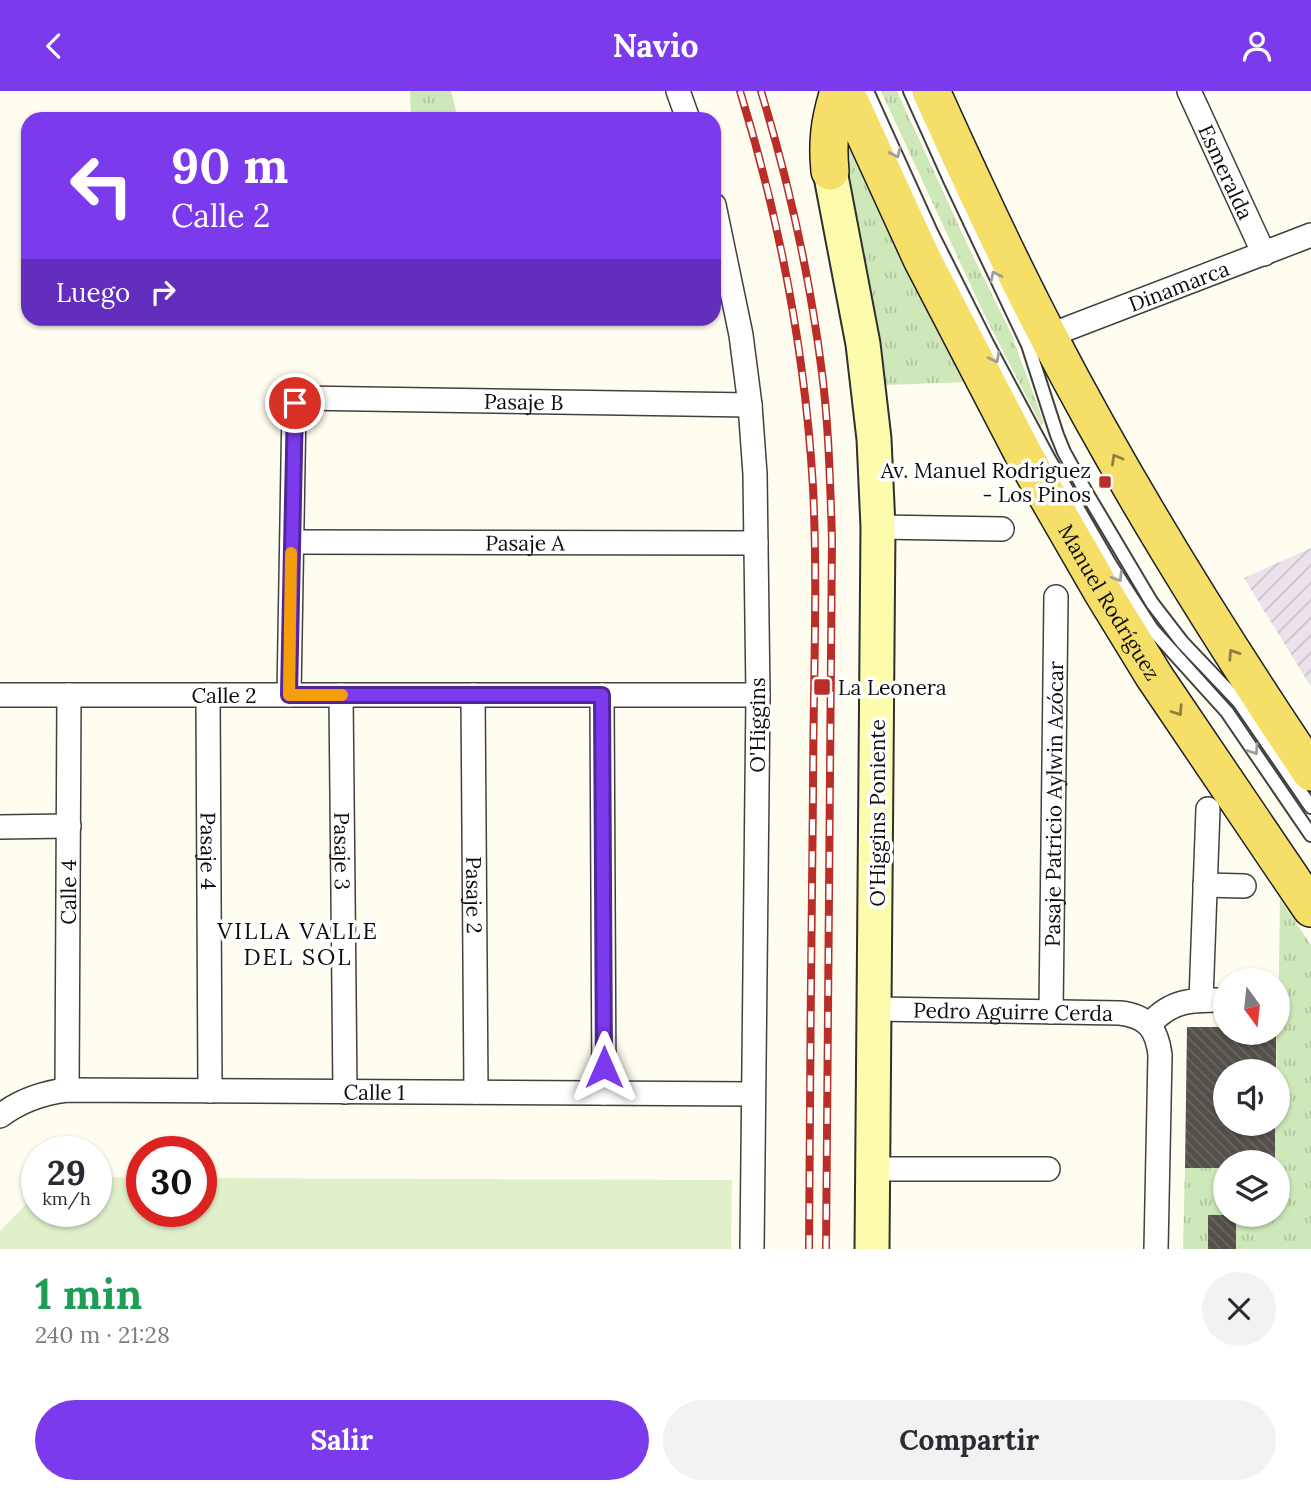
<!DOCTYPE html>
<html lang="es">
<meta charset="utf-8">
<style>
:root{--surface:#fff;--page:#f2f2f3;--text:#2b2b33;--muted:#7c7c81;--accent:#7c3aed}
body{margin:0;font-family:Lora,serif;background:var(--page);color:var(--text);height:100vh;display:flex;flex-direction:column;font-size:26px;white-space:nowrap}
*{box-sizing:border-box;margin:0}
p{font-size:23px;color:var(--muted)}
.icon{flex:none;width:38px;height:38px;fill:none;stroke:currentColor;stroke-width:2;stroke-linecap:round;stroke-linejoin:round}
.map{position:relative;height:1158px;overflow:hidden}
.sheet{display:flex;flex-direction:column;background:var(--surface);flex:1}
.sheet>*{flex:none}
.guide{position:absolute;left:21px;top:21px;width:700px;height:214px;border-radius:21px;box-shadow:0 2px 5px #0004;background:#7c3aed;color:#fff;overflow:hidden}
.needle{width:46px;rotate:165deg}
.tools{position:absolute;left:1213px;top:877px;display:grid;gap:14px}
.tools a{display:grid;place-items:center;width:77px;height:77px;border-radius:50%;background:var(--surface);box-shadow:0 2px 5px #0004;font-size:35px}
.speed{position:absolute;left:21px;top:1045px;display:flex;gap:14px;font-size:35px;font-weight:700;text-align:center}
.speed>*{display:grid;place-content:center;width:91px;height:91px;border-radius:50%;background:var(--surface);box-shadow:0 2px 5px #0004;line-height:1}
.speed small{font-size:18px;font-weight:400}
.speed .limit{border:10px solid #d22;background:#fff;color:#111}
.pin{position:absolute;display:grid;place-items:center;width:60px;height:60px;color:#fff;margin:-30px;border:4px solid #fff;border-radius:50%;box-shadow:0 2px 7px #0007}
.me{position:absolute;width:77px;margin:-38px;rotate:0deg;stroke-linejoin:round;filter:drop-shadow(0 0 5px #0008)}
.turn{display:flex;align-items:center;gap:24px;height:147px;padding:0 35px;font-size:32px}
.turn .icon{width:91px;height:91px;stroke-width:2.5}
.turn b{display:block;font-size:49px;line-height:60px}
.then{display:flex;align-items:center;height:66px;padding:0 35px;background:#0003;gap:14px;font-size:26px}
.round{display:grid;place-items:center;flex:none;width:74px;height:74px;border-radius:37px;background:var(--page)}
.head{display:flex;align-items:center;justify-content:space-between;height:119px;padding:0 35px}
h1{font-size:42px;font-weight:800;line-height:52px;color:#1e9e55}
.action{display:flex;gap:14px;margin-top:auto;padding:14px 35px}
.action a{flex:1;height:80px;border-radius:42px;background:var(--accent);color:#fff;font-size:28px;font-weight:800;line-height:80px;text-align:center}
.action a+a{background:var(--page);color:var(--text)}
header{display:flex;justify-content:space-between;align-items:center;height:91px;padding:0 35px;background:var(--accent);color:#fff;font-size:32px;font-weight:800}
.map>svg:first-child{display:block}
.industrial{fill:url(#industrial-furrows)}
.grass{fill:url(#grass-tufts)}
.pitch{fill:#e0f0cb}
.building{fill:url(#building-back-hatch)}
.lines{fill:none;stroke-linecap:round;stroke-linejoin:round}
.lane-casing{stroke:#414141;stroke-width:16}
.street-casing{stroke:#414141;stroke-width:26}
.secondary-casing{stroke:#303030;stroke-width:37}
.primary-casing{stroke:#1f1f1f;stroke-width:40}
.lane{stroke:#fff;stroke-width:12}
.street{stroke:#fff;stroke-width:23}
.secondary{stroke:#fdfbac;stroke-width:33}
.primary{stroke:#f6df68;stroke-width:37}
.rail-casing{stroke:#bb2d28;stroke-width:8}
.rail{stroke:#fff;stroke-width:5;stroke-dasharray:16;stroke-linecap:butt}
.oneway{stroke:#9f9f9f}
.oneway2{stroke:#8e8140}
.route-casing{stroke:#51269a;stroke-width:18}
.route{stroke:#7c3aed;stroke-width:12}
.slow{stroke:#f59e0b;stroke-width:12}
.poi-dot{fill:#bb2d28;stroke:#fff;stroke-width:2.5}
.labels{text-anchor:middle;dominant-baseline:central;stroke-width:7;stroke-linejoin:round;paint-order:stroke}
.street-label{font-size:21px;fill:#0e0e0e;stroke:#fff}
.poi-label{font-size:21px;fill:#0e0e0e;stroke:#fff;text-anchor:end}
.neighbourhood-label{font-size:23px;letter-spacing:2px;fill:#0e0e0e;stroke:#fff}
</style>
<header><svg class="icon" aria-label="back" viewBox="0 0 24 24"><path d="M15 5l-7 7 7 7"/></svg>Navio<svg class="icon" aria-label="person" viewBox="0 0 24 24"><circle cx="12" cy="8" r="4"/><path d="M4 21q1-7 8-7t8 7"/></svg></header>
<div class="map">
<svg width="1311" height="1158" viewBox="0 0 1311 1158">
<defs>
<pattern id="industrial-furrows" width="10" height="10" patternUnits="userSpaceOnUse" patternTransform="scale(1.75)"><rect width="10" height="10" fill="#ece2ec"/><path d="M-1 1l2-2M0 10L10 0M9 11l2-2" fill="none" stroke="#c9c1c9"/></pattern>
<pattern id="grass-tufts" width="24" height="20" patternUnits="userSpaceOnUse" patternTransform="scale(1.75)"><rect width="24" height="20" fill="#cee8b9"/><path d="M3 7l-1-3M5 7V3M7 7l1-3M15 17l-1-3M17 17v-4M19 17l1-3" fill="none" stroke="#b0c69e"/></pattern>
<pattern id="building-back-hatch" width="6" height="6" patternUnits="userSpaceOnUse" patternTransform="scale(1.75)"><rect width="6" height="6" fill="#56504a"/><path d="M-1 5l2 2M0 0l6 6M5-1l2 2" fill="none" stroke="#696560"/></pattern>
</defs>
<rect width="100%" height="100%" fill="#fffdef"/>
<path class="industrial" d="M 1311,457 L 1311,596 L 1244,487 Z"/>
<g class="grass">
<path d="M 410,0 L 451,0 L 458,28 L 411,28 Z"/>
<path d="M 881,0 L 897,0 L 969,157 L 1011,242 L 1044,332 L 1041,334 L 984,223 Z"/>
<path d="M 841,22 L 968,291 L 886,294 L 837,71 Z"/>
<path d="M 1280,808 L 1311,854 L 1311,1158 L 1183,1158 L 1185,1077 L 1225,1077 L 1225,1124 L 1278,1124 L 1278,1071 L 1275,1071 L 1275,1033 L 1278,1032 L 1276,942 L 1278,942 Z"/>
</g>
<path class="pitch" d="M 96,1086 L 142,1087 L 142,1120 L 201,1120 L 201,1087 L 732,1089 L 731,1158 L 0,1158 L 0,1140 L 37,1102 L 37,1120 L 96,1120 Z"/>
<g class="building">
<path d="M 1187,936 L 1225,936 L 1225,942 L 1276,942 L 1276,980 L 1225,980 L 1225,1032 L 1275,1032 L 1275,1071 L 1225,1071 L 1225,1077 L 1185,1077 Z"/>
<rect x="1208" y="1124" width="28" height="34"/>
</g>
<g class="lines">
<g class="lane-casing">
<g id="lane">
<path d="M 867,0 L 931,141 L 987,252 L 1049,368 L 1110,473 L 1152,538 L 1227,621 L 1311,744"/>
<path d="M 910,0 L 950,89 L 1028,254 L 1057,344 L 1064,361 L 1086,401 L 1152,512 L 1182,551 L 1239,611 L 1311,716"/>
</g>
</g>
<g class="street-casing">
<g id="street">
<path d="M 678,0 L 688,28"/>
<path id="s1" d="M 1189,0 L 1264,163"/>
<path d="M 714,114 L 741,244 L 750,314 L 755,383 L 758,604 L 752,1158"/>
<path id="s2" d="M 1048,245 L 1311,144"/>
<path d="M 878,436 L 1002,438"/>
<path id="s3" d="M 292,451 L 756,452"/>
<path id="s4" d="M 0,604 L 758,604"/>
<path id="s5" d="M 208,604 L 210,1000"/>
<path id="s6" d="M 289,604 L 294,315 L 297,309 L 300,307 L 750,314"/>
<path id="s7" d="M 341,604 L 345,1001"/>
<path id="s8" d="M 473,604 L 476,1001"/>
<path d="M 602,604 L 604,1002"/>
<path d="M 0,736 L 69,735"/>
<path d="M 1205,794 L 1244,795"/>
<path d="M 1201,909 L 1208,718"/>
<path id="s9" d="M 875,918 L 1120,922 C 1147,925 1157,938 1160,964 L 1156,1158"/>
<path id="s10" d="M 1051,921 L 1056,506"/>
<path d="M 1149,934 C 1172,908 1192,909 1225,909"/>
<path id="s11" d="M 67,999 L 69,604"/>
<path id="s12" d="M 0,1025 C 21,1009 42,1002 67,999 L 753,1003"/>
<path d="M 874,1078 L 1048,1078"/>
</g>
</g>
<g class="secondary-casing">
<path id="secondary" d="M 830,80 L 863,253 L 874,348 L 878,436 L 872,1158"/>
</g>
<g class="primary-casing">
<g id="primary">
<path id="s13" d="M 845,0 L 922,168 L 1027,370 L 1102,500 L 1154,585 L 1311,817"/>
<path d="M 931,0 C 968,82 1006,165 1048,245 C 1126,395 1216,540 1311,681"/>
<path d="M 830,80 C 827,50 830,29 839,0"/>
</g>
</g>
<use href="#lane" class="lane"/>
<use href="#street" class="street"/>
<use href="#secondary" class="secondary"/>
<use href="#primary" class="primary"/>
<g class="rail-casing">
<g id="rail">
<path d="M 740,0 C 780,130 805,260 813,396 C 818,498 813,600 813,701 C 811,853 810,1006 809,1158"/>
<path d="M 761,0 C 789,92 810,186 822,282 C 829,337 830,392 832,447 L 826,1158"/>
</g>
</g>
<use href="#rail" class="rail"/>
</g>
<defs><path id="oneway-chevron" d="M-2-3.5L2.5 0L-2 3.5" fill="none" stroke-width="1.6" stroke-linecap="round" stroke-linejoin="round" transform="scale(1.75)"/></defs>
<g class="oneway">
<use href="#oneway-chevron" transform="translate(896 62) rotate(65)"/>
<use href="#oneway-chevron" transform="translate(995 185) rotate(-116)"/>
<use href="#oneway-chevron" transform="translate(995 267) rotate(62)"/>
<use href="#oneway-chevron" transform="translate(1118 486) rotate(58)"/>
<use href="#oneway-chevron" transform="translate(1254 659) rotate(56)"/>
</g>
<g class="oneway2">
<use href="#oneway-chevron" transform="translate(1116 368) rotate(-120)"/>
<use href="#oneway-chevron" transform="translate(1233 563) rotate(-123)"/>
<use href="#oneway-chevron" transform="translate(1178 620) rotate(56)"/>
</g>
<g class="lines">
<g class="route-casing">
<path id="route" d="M 295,312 L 289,604 L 602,604 L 604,976"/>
</g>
<use href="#route" class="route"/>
<path class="slow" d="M 291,462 L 289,604 L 342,604"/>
</g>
<g class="poi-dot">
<rect x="1098" y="384" width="14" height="14" rx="3.5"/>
<rect x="813" y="587" width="18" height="18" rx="3.5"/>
</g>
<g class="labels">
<g class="street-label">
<text stroke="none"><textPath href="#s1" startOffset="89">Esmeralda</textPath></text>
<text stroke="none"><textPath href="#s2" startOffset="140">Dinamarca</textPath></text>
<text stroke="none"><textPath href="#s6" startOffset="523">Pasaje B</textPath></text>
<text stroke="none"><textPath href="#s3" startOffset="233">Pasaje A</textPath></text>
<text stroke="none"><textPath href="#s13" startOffset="576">Manuel Rodríguez</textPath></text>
<text stroke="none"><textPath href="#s4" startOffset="224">Calle 2</textPath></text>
<text transform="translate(757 634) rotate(-90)">O'Higgins</text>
<text stroke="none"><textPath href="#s10" startOffset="208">Pasaje Patricio Aylwin Azócar</textPath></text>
<text transform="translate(877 722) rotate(-90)">O'Higgins Poniente</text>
<text stroke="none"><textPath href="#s5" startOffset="156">Pasaje 4</textPath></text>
<text stroke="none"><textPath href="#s7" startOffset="156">Pasaje 3</textPath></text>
<text stroke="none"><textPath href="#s11" startOffset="198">Calle 4</textPath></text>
<text stroke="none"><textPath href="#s8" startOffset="200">Pasaje 2</textPath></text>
<text stroke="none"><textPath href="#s9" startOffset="138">Pedro Aguirre Cerda</textPath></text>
<text stroke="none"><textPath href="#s12" startOffset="380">Calle 1</textPath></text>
</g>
<g class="poi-label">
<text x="1091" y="379">Av. Manuel Rodríguez<tspan x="1091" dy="24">- Los Pinos</tspan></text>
<text x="838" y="596" text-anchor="start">La Leonera</text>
</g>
<g class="neighbourhood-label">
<text x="298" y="839">VILLA VALLE<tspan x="298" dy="26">DEL SOL</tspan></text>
</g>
</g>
</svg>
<div class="tools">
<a><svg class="needle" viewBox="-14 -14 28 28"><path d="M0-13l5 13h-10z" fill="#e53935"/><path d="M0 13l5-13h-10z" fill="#7c7c81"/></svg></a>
<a><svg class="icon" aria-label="sound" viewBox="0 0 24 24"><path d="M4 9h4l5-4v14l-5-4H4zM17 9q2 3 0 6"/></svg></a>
<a><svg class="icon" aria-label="layers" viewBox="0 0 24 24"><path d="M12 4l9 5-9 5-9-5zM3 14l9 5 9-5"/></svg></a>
</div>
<div class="speed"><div>29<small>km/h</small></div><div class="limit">30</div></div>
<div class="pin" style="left:295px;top:312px;background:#d93025"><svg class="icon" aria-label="arrive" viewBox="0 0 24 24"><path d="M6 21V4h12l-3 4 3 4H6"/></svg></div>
<svg class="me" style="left:604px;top:976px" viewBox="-20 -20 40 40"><path d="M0-17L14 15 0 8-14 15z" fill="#7c3aed" stroke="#fff" stroke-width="4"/></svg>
<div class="guide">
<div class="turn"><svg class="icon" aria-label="left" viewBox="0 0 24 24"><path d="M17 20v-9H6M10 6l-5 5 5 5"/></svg><div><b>90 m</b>Calle 2</div></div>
<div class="then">Luego<svg class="icon" aria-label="right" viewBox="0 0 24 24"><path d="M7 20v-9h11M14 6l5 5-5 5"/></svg></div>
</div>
</div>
<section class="sheet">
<div class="head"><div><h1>1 min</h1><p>240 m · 21:28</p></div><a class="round"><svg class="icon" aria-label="close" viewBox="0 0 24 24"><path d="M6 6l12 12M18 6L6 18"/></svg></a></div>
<div class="action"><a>Salir</a><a>Compartir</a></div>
</section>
